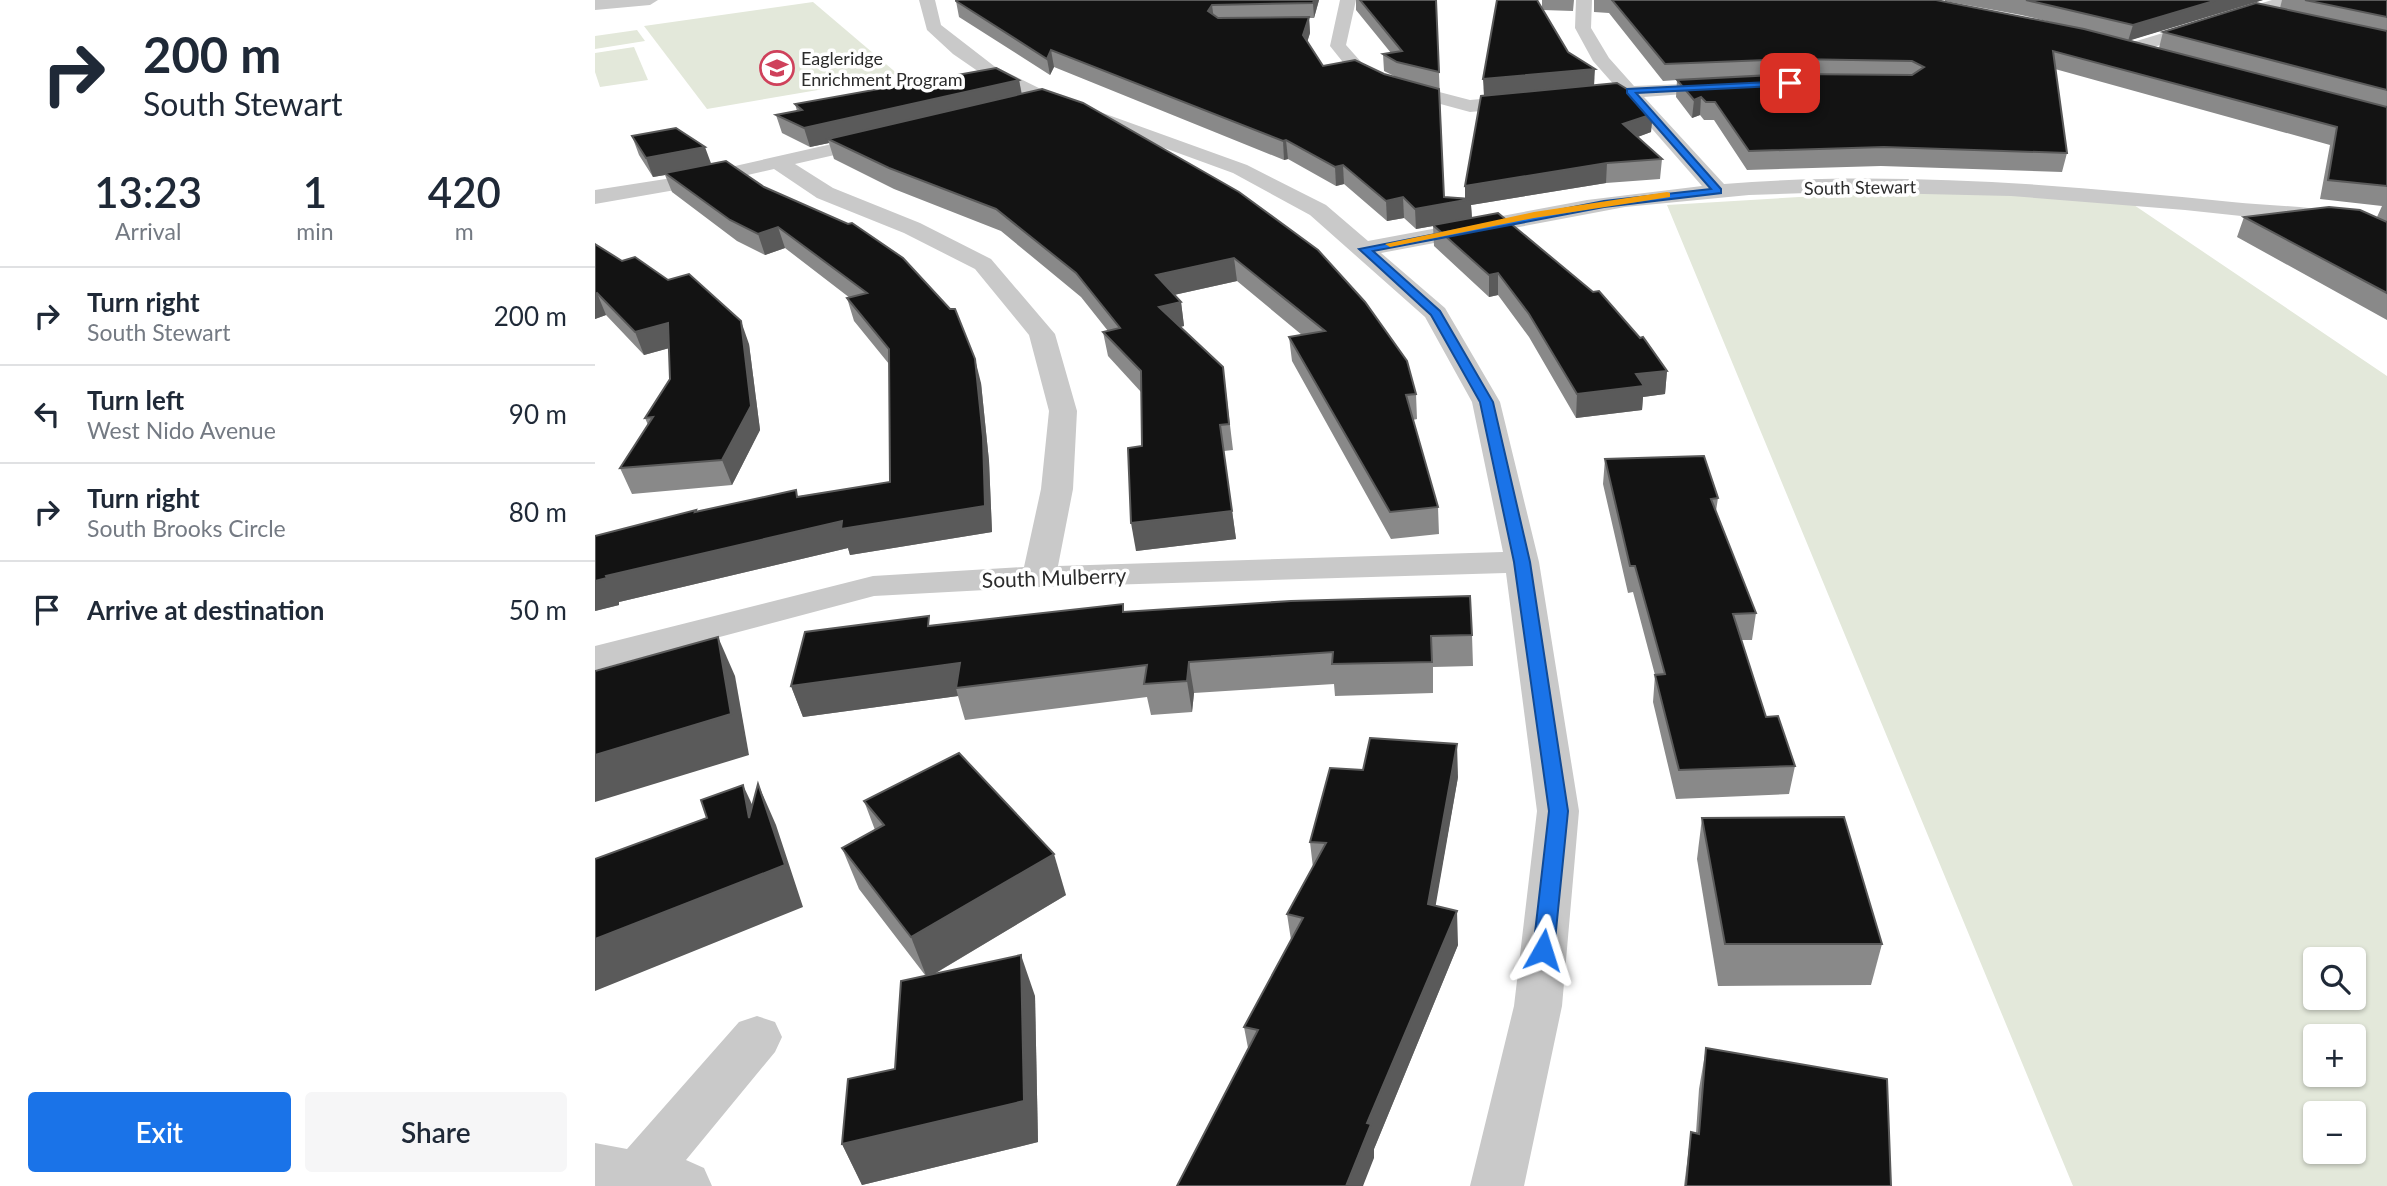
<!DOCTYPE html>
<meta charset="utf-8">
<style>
:root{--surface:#fff;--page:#f6f6f7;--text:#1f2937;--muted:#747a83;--line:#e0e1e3;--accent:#1a73e8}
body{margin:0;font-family:Lato,sans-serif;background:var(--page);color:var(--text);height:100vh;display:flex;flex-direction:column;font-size:26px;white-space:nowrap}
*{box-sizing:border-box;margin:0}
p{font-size:23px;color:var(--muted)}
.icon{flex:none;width:38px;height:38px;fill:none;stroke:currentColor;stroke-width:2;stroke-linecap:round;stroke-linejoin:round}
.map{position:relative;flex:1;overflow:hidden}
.side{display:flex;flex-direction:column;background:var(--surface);width:595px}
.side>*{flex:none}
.guide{background:#fff;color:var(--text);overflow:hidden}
.controls{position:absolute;left:1708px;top:947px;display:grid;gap:14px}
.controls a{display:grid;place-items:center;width:63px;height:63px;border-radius:7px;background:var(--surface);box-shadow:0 2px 5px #0004;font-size:35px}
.pin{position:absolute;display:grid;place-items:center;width:60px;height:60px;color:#fff;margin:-30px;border-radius:14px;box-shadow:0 4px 10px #0006}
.me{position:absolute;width:77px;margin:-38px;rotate:6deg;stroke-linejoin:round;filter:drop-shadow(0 0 5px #0008)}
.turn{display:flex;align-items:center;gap:24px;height:147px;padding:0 28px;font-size:32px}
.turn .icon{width:91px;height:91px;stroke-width:2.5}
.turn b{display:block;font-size:49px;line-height:60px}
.eta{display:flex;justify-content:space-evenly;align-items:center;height:119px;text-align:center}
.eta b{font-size:42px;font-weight:600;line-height:49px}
.primary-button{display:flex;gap:14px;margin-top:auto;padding:14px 28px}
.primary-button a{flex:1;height:80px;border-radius:7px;background:var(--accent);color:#fff;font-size:28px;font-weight:600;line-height:80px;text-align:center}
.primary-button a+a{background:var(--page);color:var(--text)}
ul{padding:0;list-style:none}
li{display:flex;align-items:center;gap:21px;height:98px;padding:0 28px;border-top:2px solid var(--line)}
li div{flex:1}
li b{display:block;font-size:26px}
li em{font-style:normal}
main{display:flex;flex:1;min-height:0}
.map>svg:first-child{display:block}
.green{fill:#e3e8da;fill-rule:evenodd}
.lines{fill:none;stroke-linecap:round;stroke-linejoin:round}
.minor{fill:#c9c9c9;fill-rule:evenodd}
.tertiary{fill:#c9c9c9;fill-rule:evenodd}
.wall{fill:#898989}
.shaded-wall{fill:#5a5a5a}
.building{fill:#131313;stroke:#5a5a5a;stroke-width:2}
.route{fill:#1a73e8;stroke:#114b97;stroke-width:2}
.slow{fill:#f59e0b}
.labels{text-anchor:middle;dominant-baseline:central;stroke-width:7;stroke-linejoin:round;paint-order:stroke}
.far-poi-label{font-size:18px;fill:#2c2c2c;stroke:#fff;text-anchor:start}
.far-street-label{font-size:18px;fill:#2c2c2c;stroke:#fff}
.street-label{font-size:21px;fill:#2c2c2c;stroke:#fff}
</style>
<main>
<section class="side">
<div class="guide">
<div class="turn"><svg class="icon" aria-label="right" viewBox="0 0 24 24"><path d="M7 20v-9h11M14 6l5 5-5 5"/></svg><div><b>200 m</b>South Stewart</div></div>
</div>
<div class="eta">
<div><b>13:23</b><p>Arrival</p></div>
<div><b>1</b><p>min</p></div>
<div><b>420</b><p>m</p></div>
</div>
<ul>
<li><svg class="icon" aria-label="right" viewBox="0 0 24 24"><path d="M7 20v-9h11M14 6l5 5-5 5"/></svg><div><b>Turn right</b><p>South Stewart</p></div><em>200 m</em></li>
<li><svg class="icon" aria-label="left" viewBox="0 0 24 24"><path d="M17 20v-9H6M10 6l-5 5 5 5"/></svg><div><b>Turn left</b><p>West Nido Avenue</p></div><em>90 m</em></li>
<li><svg class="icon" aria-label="right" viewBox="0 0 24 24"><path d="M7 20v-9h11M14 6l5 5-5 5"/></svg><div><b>Turn right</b><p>South Brooks Circle</p></div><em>80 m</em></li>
<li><svg class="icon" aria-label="arrive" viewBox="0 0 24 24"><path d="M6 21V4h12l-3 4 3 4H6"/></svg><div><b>Arrive at destination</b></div><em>50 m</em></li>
</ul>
<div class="primary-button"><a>Exit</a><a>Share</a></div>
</section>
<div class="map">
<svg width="1792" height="1186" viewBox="0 0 1792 1186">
<rect width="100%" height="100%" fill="#fff"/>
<g class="green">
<path d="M 218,2 L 305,76 L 112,109 L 49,26 Z"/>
<path d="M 42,30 L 50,41 L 0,49 L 0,36 Z"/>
<path d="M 39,47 L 53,80 L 5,87 L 0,72 L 0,53 Z"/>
<path d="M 1346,192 L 1439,195 L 1536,203 L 1792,376 L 1792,1186 L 1478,1186 L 1072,205 L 1272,193 ZM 1720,959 L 1759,959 L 1759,998 L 1720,998 ZM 1720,1036 L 1759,1036 L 1759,1074 L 1720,1074 ZM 1720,1113 L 1759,1113 L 1759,1152 L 1720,1152 Z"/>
</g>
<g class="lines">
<g class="minor">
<path d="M 324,0 L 340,0 L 346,25 L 399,66 L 458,95 L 652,165 L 731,205 L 773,241 L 992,200 L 1107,186 L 1030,98 L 989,100 L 980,95 L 989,90 L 1021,87 L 998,61 L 980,28 L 981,0 L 997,0 L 996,28 L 1014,58 L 1039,86 L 1135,82 L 1138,86 L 1135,90 L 1129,91 L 1049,97 L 1129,184 C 1298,170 1469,185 1637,202 C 1685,207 1750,205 1792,229 L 1792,245 L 1758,228 L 1590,210 L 1416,196 L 1242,192 L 1154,195 L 1030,207 L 786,253 L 850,308 L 905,402 L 944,562 L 984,811 L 967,1006 L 929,1186 L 875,1186 L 919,1006 L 942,811 L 911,573 L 444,587 L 279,596 L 0,670 L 0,646 L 278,576 L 429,567 L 446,489 L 454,411 L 434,335 L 380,269 L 309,233 L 222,198 L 179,169 L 109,185 L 0,204 L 0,190 L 109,173 L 281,134 L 288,136 L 291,140 L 288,144 L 200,164 L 238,188 L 325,223 L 396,259 L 460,334 L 482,411 L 478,489 L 463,566 L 908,552 L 877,402 L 830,317 L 715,215 L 638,173 L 446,103 L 387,74 L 358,54 L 332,30 Z"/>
<path d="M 745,0 L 761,0 L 751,45 L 767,63 L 802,81 L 875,100 L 930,95 L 939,101 L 930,107 L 875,112 L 790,89 L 755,71 L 735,46 Z"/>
<path d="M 1677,0 L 1701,0 L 1698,3 L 1537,54 L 1531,55 L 1523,50 L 1525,46 Z"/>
<path d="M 162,1016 L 180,1022 L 187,1037 L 180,1052 L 91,1160 L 109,1168 L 117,1186 L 0,1186 L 0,1143 L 32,1149 L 144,1022 Z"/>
</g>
<path class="tertiary" d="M 0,0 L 63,0 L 55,5 L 0,10 Z"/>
</g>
<g class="wall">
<path d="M 724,0 L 719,18 L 714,18 L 715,33 L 712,42 L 728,66 L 789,74 L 801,77 L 789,71 L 788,54 L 796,53 L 761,10 L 761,0 L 841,0 L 849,197 L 870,198 L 870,186 L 889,95 L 947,8 L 947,0 L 979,0 L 978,11 L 948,10 L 973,52 L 999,85 L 1056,132 L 1042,137 L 1067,159 L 1065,179 L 1011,183 L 876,205 L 877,218 L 1072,371 L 1070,394 L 1048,397 L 1047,410 L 981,418 L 934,337 L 903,295 L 894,297 L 839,246 L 838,226 L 821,229 L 809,218 L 792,221 L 749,184 L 741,186 L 693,159 L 689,160 L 459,67 L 455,75 L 364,17 L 361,1 Z"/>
<path d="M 999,0 L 1341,0 L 1460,23 L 1426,15 L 1350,1 L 1350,0 L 1668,0 L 1535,40 L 1564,48 L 1568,32 L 1685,8 L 1687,0 L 1792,0 L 1792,320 L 1642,237 L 1649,217 L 1782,217 L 1787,206 L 1725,199 L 1735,145 L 1460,69 L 1472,153 L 1467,172 L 1286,166 L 1152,170 L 1119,120 L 1109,120 L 1105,115 L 1097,118 L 1081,97 L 1082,80 L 1068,81 L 1014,13 L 999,12 Z"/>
<path d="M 424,80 L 427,94 L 821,394 L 822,419 L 818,420 L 843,507 L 844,534 L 796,539 L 697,361 L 694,337 L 707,335 L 642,281 L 579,295 L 586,302 L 589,326 L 585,327 L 628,367 L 638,450 L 629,451 L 641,539 L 541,551 L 547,446 L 546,392 L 513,356 L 508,332 L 513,331 L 486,297 L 406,231 L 299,189 L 239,159 L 234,143 L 215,147 L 187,133 L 181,115 L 202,111 L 200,104 Z"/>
<path d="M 37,136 L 116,164 L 386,383 L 394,461 L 397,532 L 255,555 L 253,548 L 24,602 L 24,605 L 0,611 L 102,512 L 295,482 L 294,364 L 259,321 L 252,298 L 255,298 L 190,248 L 170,255 L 142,241 L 77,192 L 70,175 L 58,177 L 44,155 Z"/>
<path d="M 0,244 L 154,344 L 165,430 L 137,485 L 37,494 L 25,468 L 53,425 L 50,418 L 75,379 L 74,348 L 49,355 L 11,315 L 0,319 Z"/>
<path d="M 1010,459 L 1123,498 L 1121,511 L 1161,613 L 1157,640 L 1146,640 L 1171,717 L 1200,766 L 1194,794 L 1081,799 L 1058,702 L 1060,675 L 1038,592 L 1033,593 L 1008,484 Z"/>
<path d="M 529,612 L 877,635 L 878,666 L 838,667 L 838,693 L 740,696 L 739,684 L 599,693 L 597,712 L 556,715 L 552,697 L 370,720 L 363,696 L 208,717 L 196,686 L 337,625 Z"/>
<path d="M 863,777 L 840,905 L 863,945 L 779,1149 L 779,1158 L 653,1048 L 649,1027 L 696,940 L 692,914 L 718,868 L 715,842 Z"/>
<path d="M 269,801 L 471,895 L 341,973 L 440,996 L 443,1142 L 267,1185 L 247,1144 L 300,1069 L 330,975 L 264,889 L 247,848 L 280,830 Z"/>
<path d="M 1107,818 L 1287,944 L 1276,985 L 1123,986 L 1102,859 Z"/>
<path d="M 1111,1048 L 1296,1186 L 1089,1186 L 1096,1132 L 1101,1133 L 1104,1089 Z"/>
</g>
<g class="shaded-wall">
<path d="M 719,0 L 724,0 L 719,18 L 718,3 Z"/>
<path d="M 1622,0 L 1668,0 L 1533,41 L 1538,25 Z"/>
<path d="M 617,5 L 619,20 L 613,11 Z"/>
<path d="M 714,17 L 715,33 L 709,52 L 708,35 Z"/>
<path d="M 456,50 L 459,67 L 455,75 L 452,59 Z"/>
<path d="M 1000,69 L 999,86 L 889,96 L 888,79 Z"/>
<path d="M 424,80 L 427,97 L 233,139 L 234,143 L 215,147 L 209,128 Z"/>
<path d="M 1106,97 L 1105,115 L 1097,118 L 1099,100 Z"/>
<path d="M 1058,114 L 1056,132 L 1027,143 L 1028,124 Z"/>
<path d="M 691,140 L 693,159 L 689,160 L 688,141 Z"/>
<path d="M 110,147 L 117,166 L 70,173 L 70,175 L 58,177 L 51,158 Z"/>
<path d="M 1012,163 L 1011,183 L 876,205 L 877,219 L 821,229 L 820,209 L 870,200 L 870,186 Z"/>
<path d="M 748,165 L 749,184 L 741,186 L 740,167 Z"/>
<path d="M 808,197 L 809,218 L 792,221 L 791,201 Z"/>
<path d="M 183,227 L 190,248 L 170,255 L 163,234 Z"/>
<path d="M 639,258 L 642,281 L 565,298 L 561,275 Z"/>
<path d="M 903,273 L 903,295 L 894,297 L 894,275 Z"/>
<path d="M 2,293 L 11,315 L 0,319 L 0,294 Z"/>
<path d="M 586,302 L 589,326 L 568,331 L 564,307 Z"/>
<path d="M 146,321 L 154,344 L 165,430 L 137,485 L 127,460 Z"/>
<path d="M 73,323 L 82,346 L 49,355 L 40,332 Z"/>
<path d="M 380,359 L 386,383 L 394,461 L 397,532 L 255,555 L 253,548 L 24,602 L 24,605 L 0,611 L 0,581 L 11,576 L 247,521 L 390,506 Z"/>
<path d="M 1072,371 L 1070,394 L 1048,397 L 1047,410 L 981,418 L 982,394 L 1041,374 Z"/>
<path d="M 637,511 L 641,539 L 541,551 L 536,523 Z"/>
<path d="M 123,637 L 140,676 L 154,755 L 0,802 L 0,755 Z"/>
<path d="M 594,662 L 599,693 L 597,712 L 592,681 Z"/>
<path d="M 365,663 L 361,688 L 363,696 L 208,717 L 196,686 Z"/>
<path d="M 862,744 L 863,777 L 835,938 L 833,904 Z"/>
<path d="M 163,784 L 181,825 L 208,907 L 0,991 L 0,939 L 190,865 Z"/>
<path d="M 148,785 L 167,826 L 154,818 Z"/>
<path d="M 459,854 L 471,895 L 332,978 L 316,937 Z"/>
<path d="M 862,911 L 863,945 L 779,1149 L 779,1158 L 768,1186 L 751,1186 L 772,1123 Z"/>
<path d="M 426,955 L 440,996 L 443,1142 L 267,1185 L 247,1144 Z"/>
</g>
<g class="building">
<path d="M 361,0 L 719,0 L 718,3 L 617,5 L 613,11 L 623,18 L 714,17 L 708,35 L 728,66 L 760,60 L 789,74 L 844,89 L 849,197 L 876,199 L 820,209 L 808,197 L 791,201 L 748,165 L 740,167 L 691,140 L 688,141 L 456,50 L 452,59 L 361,1 Z"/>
<path d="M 765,0 L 841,0 L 844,72 L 802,62 L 788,54 L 807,51 Z"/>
<path d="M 902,0 L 942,0 L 973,52 L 1000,69 L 888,79 Z"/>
<path d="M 1017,0 L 1341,0 L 1489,29 L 1792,107 L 1792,186 L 1733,180 L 1742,127 L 1458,51 L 1472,153 L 1289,147 L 1154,151 L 1120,102 L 1111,102 L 1106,97 L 1099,100 L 1082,80 L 1197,74 L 1317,75 L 1329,67 L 1317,61 L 1197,59 L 1070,64 Z"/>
<path d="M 1431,0 L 1622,0 L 1538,25 Z"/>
<path d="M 1710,0 L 1792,0 L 1792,17 Z"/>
<path d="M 1661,3 L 1792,31 L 1792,90 L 1568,32 Z"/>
<path d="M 401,68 L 424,80 L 209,128 L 181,115 L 207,110 L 200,104 Z"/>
<path d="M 1022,83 L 1040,94 L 1058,114 L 1028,124 L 1067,159 L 1012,163 L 870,186 L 886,96 Z"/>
<path d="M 447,89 L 488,103 L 644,192 L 723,250 L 770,302 L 812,361 L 821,394 L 811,395 L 843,507 L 795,512 L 694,337 L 730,331 L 639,258 L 561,275 L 586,302 L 564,307 L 628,367 L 634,424 L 625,425 L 637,511 L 536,523 L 533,448 L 547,446 L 546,371 L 508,332 L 525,328 L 481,273 L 401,209 L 294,168 L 233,139 Z"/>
<path d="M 81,128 L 110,147 L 51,158 L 37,136 Z"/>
<path d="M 131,161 L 169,187 L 253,224 L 257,223 L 308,258 L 355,309 L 360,309 L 380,359 L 388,437 L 390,506 L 246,529 L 247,521 L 11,576 L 12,578 L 0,581 L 0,536 L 101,510 L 100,512 L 201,490 L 202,497 L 295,482 L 294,349 L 252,298 L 272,293 L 183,227 L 163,234 L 135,220 L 70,173 Z"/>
<path d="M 1734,207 L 1765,210 L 1792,222 L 1792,293 L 1649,217 Z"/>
<path d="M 903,213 L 998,292 L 1004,291 L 1045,338 L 1048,337 L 1072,371 L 1041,374 L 1049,386 L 982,394 L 934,314 L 903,273 L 894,275 L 838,225 Z"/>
<path d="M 0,244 L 27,261 L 40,257 L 73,280 L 94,274 L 146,321 L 156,406 L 127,460 L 25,468 L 58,417 L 50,418 L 75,379 L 73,323 L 40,332 L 2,293 L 0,294 Z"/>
<path d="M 1109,456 L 1123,498 L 1116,499 L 1161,613 L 1138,614 L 1171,717 L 1183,716 L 1200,766 L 1084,770 L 1060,675 L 1070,674 L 1040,566 L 1035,566 L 1010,459 Z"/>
<path d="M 875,596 L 877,635 L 836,636 L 837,662 L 737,664 L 738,652 L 594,662 L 592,681 L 549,684 L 552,665 L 361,688 L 365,663 L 196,686 L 210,632 L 334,616 L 333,626 L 528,604 L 528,612 L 696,601 Z"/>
<path d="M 123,637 L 136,714 L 0,755 L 0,671 Z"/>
<path d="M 775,738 L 862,744 L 833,904 L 862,911 L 772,1123 L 776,1124 L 751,1186 L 582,1186 L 663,1030 L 649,1027 L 708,918 L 692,914 L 731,843 L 715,842 L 735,768 L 768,770 Z"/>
<path d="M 364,753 L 459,854 L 316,937 L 247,848 L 289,825 L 269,801 Z"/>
<path d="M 163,784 L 190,865 L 0,939 L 0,859 L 112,818 L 106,800 L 148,785 L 154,818 Z"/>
<path d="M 1249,817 L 1287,944 L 1130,944 L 1107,818 Z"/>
<path d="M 426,955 L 429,1101 L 247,1144 L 253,1079 L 300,1069 L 306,981 Z"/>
<path d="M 1111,1048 L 1292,1079 L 1296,1186 L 1091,1186 L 1096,1132 L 1104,1134 Z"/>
</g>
<path class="route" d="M 1195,81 L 1198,85 L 1041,93 L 1126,189 L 1126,193 L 1009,207 L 778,251 L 845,311 L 898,402 L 935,562 L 973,811 L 959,950 L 956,956 L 948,959 L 941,956 L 938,950 L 954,811 L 919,562 L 885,402 L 836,315 L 764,249 L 1009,201 L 1116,189 L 1032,93 L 1032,89 Z"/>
<path class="slow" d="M 1072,192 L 1075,193 L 1075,197 L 939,218 L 795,247 L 790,244 L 939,212 Z"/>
<defs>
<g id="school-ring" transform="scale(1.75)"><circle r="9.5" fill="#fff" stroke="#cf415b" stroke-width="1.5"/><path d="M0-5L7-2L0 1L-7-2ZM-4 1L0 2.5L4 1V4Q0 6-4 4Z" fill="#cf415b"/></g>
</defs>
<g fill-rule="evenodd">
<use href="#school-ring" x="182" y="68"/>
</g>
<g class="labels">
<g class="far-poi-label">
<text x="206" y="58">Eagleridge<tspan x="206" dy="21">Enrichment Program</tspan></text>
</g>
<g class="far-street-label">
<text transform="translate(1265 187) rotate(-1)">South Stewart</text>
</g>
<g class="street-label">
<text transform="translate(459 577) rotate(-2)">South Mulberry</text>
</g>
</g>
</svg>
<div class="controls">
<a><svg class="icon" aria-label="search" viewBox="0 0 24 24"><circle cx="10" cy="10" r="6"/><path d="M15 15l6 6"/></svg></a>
<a>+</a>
<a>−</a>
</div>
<div class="pin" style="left:1195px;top:83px;background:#d93025"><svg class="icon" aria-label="arrive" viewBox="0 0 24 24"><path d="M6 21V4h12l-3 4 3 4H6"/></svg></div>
<svg class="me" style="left:948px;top:950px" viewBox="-20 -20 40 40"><path d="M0-17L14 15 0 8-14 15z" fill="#1a73e8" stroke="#fff" stroke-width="4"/></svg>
</div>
</main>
